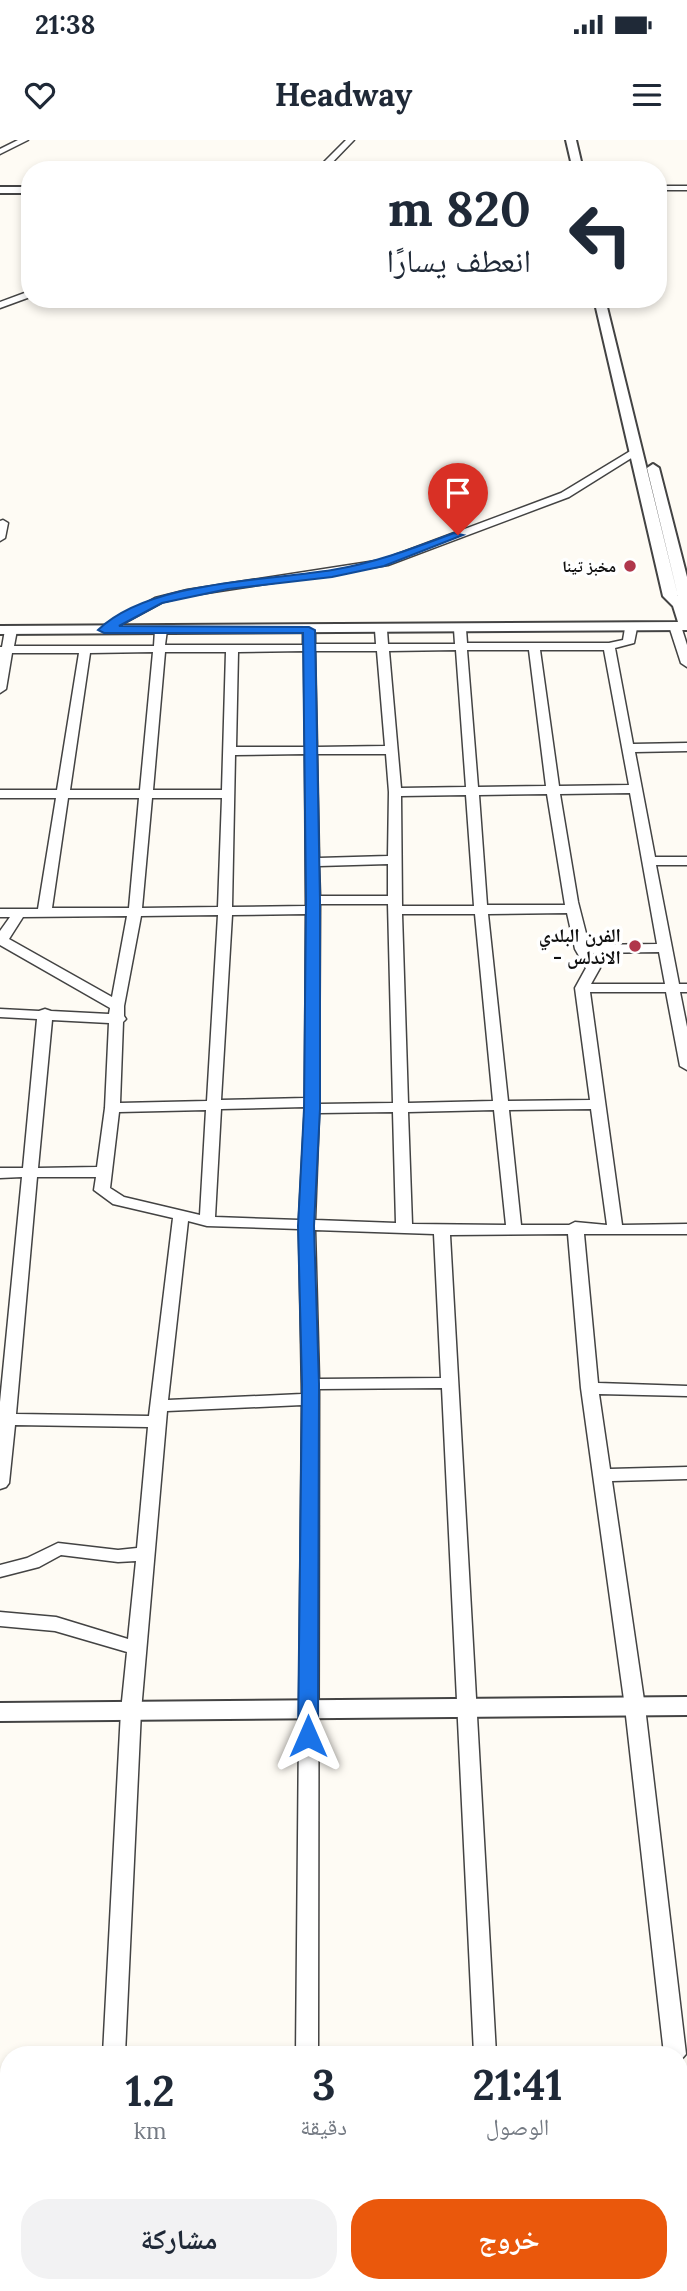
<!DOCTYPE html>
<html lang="ar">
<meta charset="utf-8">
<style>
:root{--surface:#fff;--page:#f2f2f3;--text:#1f2937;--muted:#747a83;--accent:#ea580c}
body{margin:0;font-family:Lora,"Noto Naskh Arabic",serif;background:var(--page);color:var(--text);direction:rtl;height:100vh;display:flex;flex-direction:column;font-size:26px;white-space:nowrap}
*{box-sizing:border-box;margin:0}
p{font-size:23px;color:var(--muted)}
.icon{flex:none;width:38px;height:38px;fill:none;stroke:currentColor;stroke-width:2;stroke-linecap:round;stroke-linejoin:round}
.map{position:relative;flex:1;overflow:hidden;direction:ltr}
.sheet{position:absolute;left:0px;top:1906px;width:688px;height:247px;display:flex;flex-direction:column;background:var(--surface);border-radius:28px 28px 0 0;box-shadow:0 4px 10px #0003;direction:rtl}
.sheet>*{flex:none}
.hud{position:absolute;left:21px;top:21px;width:646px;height:147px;border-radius:28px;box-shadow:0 4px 10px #0003;direction:rtl;background:#fff;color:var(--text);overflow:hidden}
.pin{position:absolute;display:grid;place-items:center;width:60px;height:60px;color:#fff;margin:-72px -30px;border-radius:50% 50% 50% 0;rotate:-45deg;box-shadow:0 0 7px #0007}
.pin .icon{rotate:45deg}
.me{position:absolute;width:77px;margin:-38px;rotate:0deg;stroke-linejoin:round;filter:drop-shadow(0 0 5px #0008)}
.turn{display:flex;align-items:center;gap:24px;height:147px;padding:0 21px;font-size:32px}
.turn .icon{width:91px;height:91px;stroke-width:2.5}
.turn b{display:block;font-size:49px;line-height:60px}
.eta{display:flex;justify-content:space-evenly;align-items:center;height:119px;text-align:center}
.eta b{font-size:42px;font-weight:800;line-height:49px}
.primary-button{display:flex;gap:14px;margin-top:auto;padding:14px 21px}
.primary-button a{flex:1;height:80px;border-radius:28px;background:var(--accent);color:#fff;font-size:28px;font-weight:800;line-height:80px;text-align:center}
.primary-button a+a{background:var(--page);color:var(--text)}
.status{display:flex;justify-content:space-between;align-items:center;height:49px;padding:0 35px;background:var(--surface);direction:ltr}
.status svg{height:19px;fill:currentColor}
header{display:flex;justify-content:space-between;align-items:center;height:91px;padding:0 21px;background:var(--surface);font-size:32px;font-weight:800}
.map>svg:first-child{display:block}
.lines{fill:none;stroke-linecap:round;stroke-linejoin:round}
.minor-casing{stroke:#434343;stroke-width:3}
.tertiary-casing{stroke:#434343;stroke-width:4}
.minor{fill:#fff;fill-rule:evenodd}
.tertiary{fill:#fff;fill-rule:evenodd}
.route{fill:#1a73e8;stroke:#114b97;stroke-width:2}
.poi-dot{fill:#b0374b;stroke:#fff;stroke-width:2.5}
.labels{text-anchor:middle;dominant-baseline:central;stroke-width:7;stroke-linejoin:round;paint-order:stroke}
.far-poi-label{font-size:16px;font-weight:bold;fill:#101010;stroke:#fff;text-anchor:end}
.poi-label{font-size:19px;font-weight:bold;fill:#101010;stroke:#fff;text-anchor:end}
</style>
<div class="status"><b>21:38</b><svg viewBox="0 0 49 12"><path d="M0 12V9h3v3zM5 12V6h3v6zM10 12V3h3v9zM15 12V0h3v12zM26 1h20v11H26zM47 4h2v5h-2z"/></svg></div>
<header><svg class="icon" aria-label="menu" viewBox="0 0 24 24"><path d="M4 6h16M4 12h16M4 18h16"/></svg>Headway<svg class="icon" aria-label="heart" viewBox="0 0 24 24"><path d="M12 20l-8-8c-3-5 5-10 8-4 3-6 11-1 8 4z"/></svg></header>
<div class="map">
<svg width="687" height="2151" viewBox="0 0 687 2151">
<rect width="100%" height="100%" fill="#fefbf4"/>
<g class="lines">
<g class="minor-casing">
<g id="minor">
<path d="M 18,0 L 28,0 L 0,14 L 0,9 Z"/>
<path d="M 346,0 L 354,0 L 325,30 L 316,30 Z"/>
<rect x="658" y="46" width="29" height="4"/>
<path d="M 30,151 L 30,157 L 0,168 L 0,162 Z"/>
<path d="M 632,310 L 641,312 L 569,357 L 388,425 L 187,456 L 163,462 L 108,492 L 98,490 L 155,458 L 187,450 L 382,420 L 561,353 Z"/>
<path d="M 3,380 L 8,383 L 5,398 L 0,401 L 0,381 Z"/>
<path d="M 675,483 L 681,486 L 687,505 L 687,527 L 681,523 L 669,486 Z"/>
<path d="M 631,485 L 637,488 L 634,503 L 615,508 L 633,604 L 687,603 L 687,611 L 635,612 L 655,717 L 687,717 L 687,725 L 656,725 L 679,844 L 687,844 L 687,852 L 680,852 L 687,887 L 687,930 L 680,926 L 666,852 L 590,852 L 622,1085 L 687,1084 L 687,1094 L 584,1094 L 598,1243 L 687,1246 L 687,1256 L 599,1254 L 610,1329 L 687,1327 L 687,1339 L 612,1341 L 645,1567 L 686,1914 L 679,1922 L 679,1914 L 664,1914 L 625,1567 L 581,1248 L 568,1094 L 450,1095 L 496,1914 L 474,1914 L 442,1248 L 319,1249 L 318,1914 L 296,1914 L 302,1265 L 167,1271 L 141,1571 L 125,1914 L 103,1914 L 121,1571 L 127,1512 L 55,1491 L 0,1486 L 0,1472 L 56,1477 L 128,1499 L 136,1421 L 118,1422 L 61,1415 L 39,1427 L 0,1437 L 0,1425 L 27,1418 L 58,1403 L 118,1410 L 137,1408 L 148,1287 L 15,1285 L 9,1343 L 6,1347 L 0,1349 L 0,1262 L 22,1037 L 0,1038 L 0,1028 L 23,1028 L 37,879 L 0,877 L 0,869 L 39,871 L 45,869 L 51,871 L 109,874 L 110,868 L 0,805 L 0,791 L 10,777 L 0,777 L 0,769 L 38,769 L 56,658 L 0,658 L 0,650 L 57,650 L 79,513 L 12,513 L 6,549 L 0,553 L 0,507 L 2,507 L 5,490 L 11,487 L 17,490 L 14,506 L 154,506 L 155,490 L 161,487 L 167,490 L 165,505 L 303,505 L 303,490 L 309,487 L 315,490 L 315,504 L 376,504 L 375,490 L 381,487 L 387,490 L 388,504 L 455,504 L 454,489 L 460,486 L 466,489 L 467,503 L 609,503 L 623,500 L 625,488 ZM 456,510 L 466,647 L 401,648 L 389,511 ZM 467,510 L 529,510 L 546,646 L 478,647 ZM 540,510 L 604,510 L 629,645 L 559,646 ZM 304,511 L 305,607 L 236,607 L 238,512 ZM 315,511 L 377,511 L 385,606 L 317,607 ZM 153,512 L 140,650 L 70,650 L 90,513 ZM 165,512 L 226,512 L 222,650 L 153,650 ZM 305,614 L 306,766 L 232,767 L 235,615 ZM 317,614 L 386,614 L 389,652 L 388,716 L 319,718 ZM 630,653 L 657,804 L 589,805 L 578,762 L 560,654 ZM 547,654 L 565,765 L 487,765 L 479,655 ZM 466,655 L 474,766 L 402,766 L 401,656 ZM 68,658 L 139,658 L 129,768 L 52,768 ZM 152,658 L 222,658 L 218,767 L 142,768 ZM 388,724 L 388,756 L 320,756 L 319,726 ZM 320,764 L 388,764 L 393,963 L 319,964 ZM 567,773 L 575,809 L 586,828 L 575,848 L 590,960 L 508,961 L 488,774 ZM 306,774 L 305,958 L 221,960 L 232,775 ZM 402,774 L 475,774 L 493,961 L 408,963 ZM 218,775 L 207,961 L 120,963 L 123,882 L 126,879 L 124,876 L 124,866 L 141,776 ZM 127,776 L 112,857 L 9,799 L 23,777 ZM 659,812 L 665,844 L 591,844 L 600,828 L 592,813 ZM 52,880 L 109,883 L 105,968 L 97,1027 L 38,1028 ZM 305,967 L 299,1080 L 215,1077 L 221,969 ZM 591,969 L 607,1085 L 575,1082 L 569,1085 L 521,1085 L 509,970 ZM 206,970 L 200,1075 L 124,1057 L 110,1048 L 119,972 ZM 494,970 L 506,1085 L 412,1084 L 408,972 ZM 393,972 L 396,1083 L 315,1080 L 319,973 ZM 37,1037 L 96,1037 L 94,1050 L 113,1064 L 173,1078 L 149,1276 L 16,1274 ZM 188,1081 L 207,1086 L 299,1089 L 302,1254 L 168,1260 ZM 315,1090 L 434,1094 L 441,1238 L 319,1239 Z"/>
<path d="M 679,1943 L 687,1946 L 687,2034 L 679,2031 Z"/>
<rect x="0" y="1969" width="9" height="18"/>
<path d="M 84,2144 L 108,2144 L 107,2151 L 83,2151 Z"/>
<rect x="292" y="2144" width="24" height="7"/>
<path d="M 486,2144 L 510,2144 L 511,2151 L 487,2151 Z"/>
</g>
</g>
<g class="tertiary-casing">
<g id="tertiary">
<path d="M 566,0 L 576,0 L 583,30 L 573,30 Z"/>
<rect x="0" y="47" width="30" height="6"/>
<path d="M 594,159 L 605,159 L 678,456 L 647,328 L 653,324 L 659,328 L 687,437 L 687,490 L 0,494 L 0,486 L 678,482 L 673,466 L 663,456 Z"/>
<path d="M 687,1557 L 687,1575 L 0,1581 L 0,1563 Z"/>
</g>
</g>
<use href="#minor" class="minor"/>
<use href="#tertiary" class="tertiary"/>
</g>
<path class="route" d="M 454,393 L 463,395 L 384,426 L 332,437 L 228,449 L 162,463 L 119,486 L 309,487 L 315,490 L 320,760 L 320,969 L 314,1086 L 319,1244 L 318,1596 L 308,1603 L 298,1596 L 302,1244 L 298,1086 L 304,969 L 306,760 L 303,493 L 104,493 L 98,490 C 149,441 264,441 332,430 C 375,423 414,408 454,393 Z"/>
<g class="poi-dot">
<circle cx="630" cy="426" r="7"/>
<circle cx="635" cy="806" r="7"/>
</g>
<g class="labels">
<g class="far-poi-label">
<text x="616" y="426">مخبز تينا</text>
</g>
<g class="poi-label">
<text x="621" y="795">الفرن البلدي<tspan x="621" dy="22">- الاندلس</tspan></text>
</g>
</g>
</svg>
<div class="pin" style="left:458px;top:395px;background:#d93025"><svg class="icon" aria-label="arrive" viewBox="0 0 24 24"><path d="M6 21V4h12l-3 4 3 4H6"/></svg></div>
<svg class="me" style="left:308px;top:1596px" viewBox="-20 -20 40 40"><path d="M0-17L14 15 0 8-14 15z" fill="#1a73e8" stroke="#fff" stroke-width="4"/></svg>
<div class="hud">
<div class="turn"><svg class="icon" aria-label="left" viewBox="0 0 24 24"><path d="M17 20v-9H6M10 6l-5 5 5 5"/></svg><div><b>820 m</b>انعطف يسارًا</div></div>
</div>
<section class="sheet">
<div class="eta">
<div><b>21:41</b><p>الوصول</p></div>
<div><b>3</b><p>دقيقة</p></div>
<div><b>1.2</b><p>km</p></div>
</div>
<div class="primary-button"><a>خروج</a><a>مشاركة</a></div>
</section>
</div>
